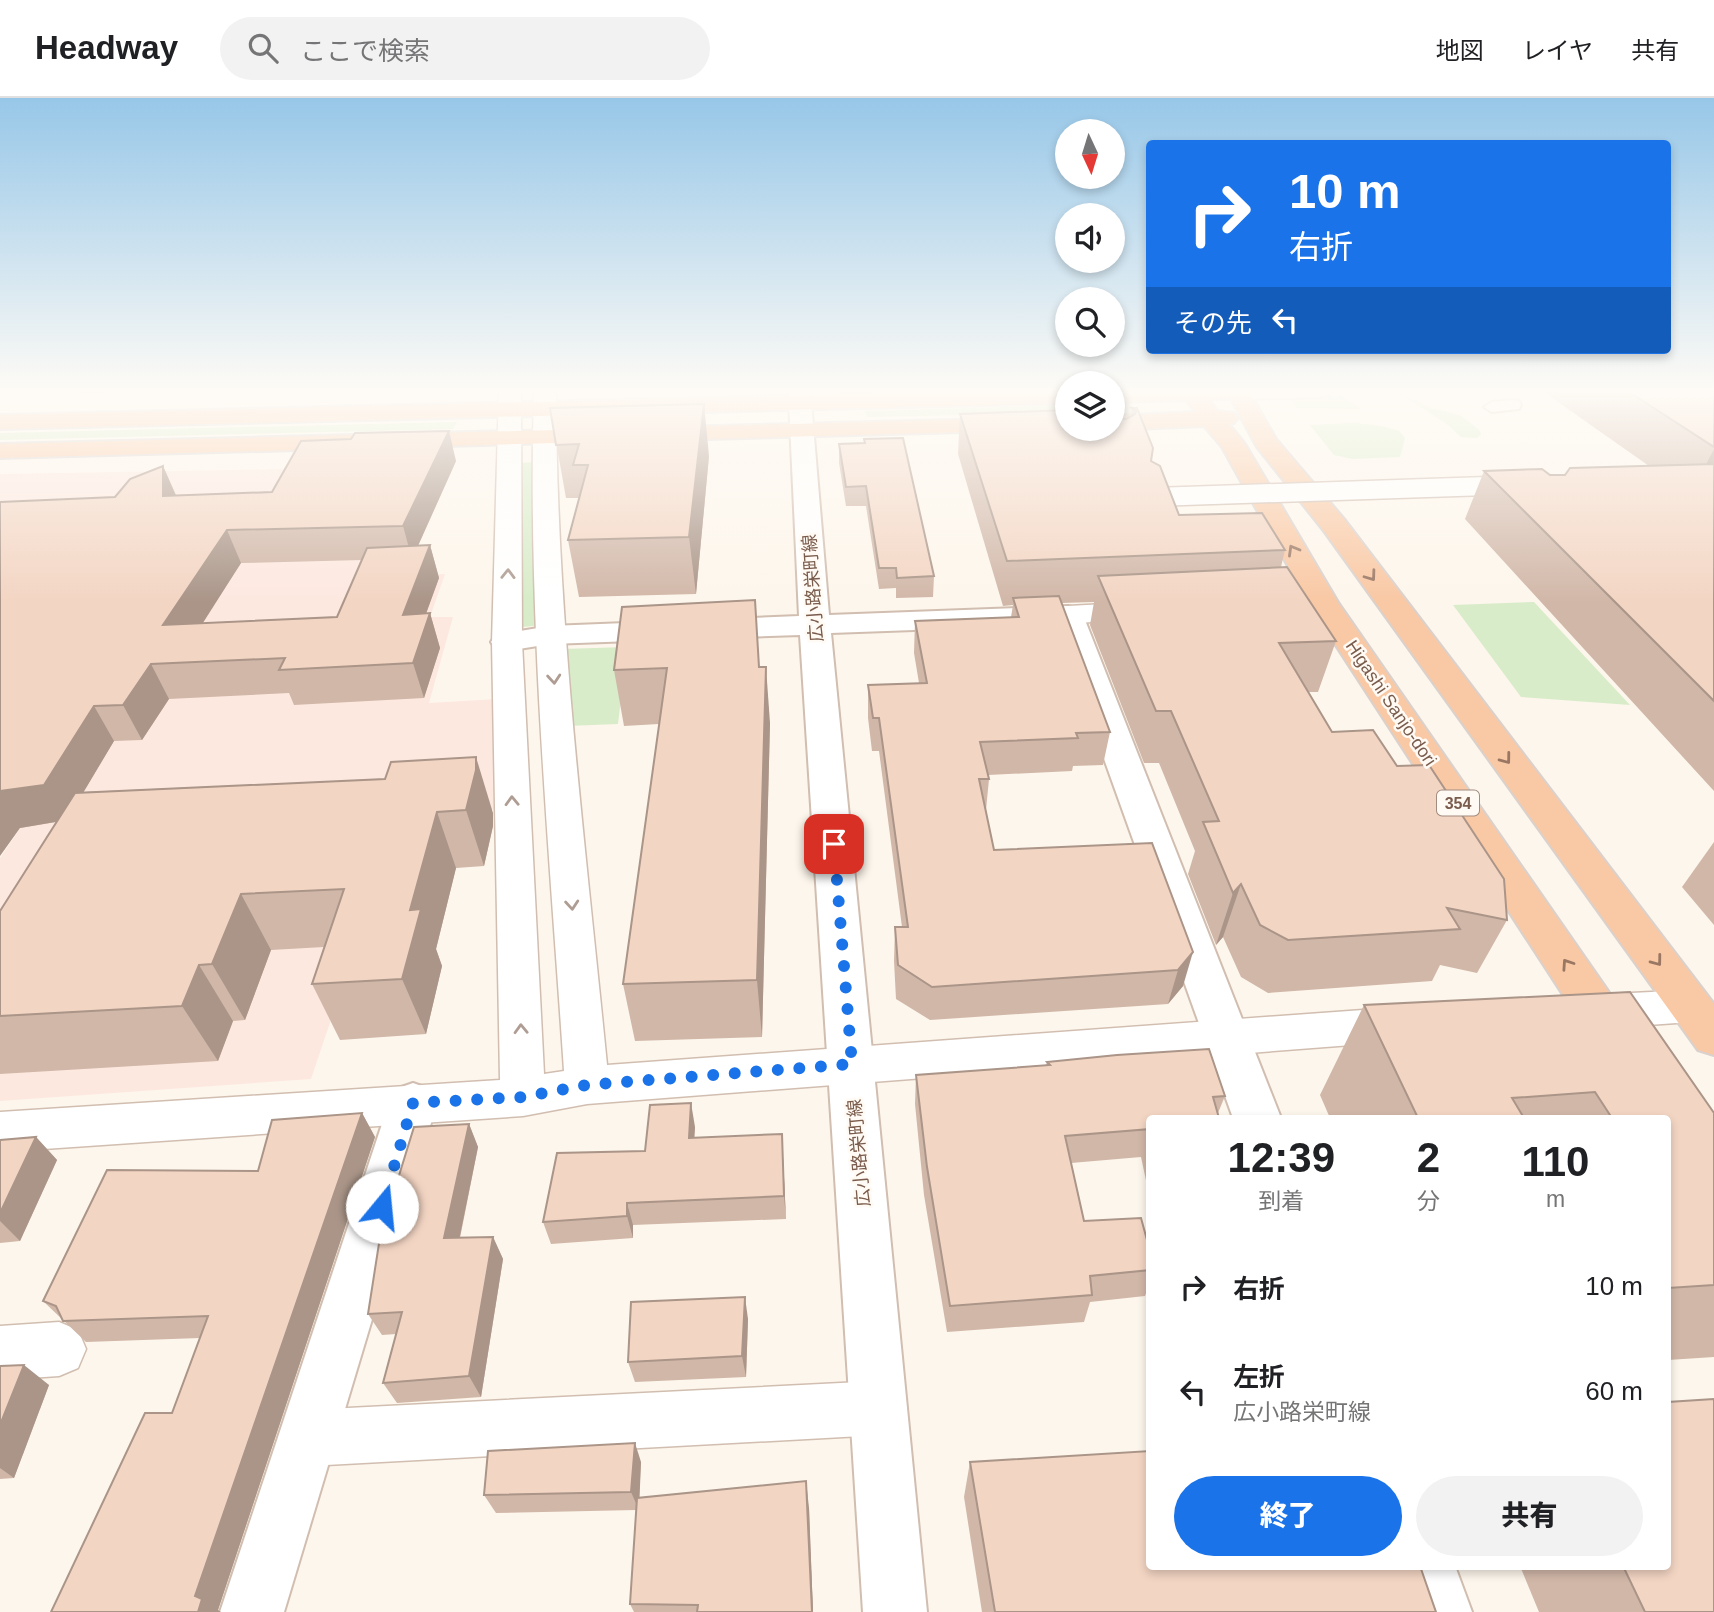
<!DOCTYPE html>
<html lang="ja">
<meta charset="utf-8">
<style>
:root{--surface:#fff;--page:#f2f2f2;--text:#202124;--muted:#757577;--line:#e0e0e0;--accent:#1a73e8}
body{margin:0;font-family:Helvetica,"Noto Sans JP",sans-serif;background:var(--page);color:var(--text);height:100vh;display:flex;flex-direction:column;font-size:26px;white-space:nowrap}
*{box-sizing:border-box;margin:0}
p{font-size:23px;color:var(--muted)}
.icon{flex:none;width:38px;height:38px;fill:none;stroke:currentColor;stroke-width:2;stroke-linecap:round;stroke-linejoin:round}
.map{position:relative;flex:1;overflow:hidden}
.side{position:absolute;left:1146px;top:1017px;width:525px;height:455px;display:flex;flex-direction:column;background:var(--surface);border-radius:7px;box-shadow:0 4px 10px #0003}
.side>*{flex:none}
.hud{position:absolute;left:1146px;top:42px;width:525px;height:214px;border-radius:7px;box-shadow:0 4px 10px #0003;background:#1a73e8;color:#fff;overflow:hidden}
.needle{width:46px;rotate:176deg}
.tools{position:absolute;left:1055px;top:21px;display:grid;gap:14px}
.tools a{display:grid;place-items:center;width:70px;height:70px;border-radius:50%;background:var(--surface);box-shadow:0 4px 10px #0003;font-size:35px}
.pin{position:absolute;display:grid;place-items:center;width:60px;height:60px;color:#fff;margin:-30px;border-radius:14px;box-shadow:0 4px 10px #0006}
.me{position:absolute;width:77px;margin:-38px;rotate:17deg;stroke-linejoin:round;filter:drop-shadow(0 0 5px #0008)}
.turn{display:flex;align-items:center;gap:24px;height:147px;padding:0 28px;font-size:32px}
.turn .icon{width:91px;height:91px;stroke-width:2.5}
.turn b{display:block;font-size:49px;line-height:60px}
.then{display:flex;align-items:center;height:66px;padding:0 28px;background:#0003;gap:14px;font-size:26px}
.eta{display:flex;justify-content:space-evenly;align-items:center;height:119px;text-align:center}
.eta b{font-size:42px;font-weight:800;line-height:49px}
.button{display:flex;gap:14px;margin-top:auto;padding:14px 28px}
.button a{flex:1;height:80px;border-radius:42px;background:var(--accent);color:#fff;font-size:28px;font-weight:800;line-height:80px;text-align:center}
.button a+a{background:var(--page);color:var(--text)}
ul{padding:0;list-style:none}
li{display:flex;align-items:center;gap:21px;height:105px;padding:0 28px}
li div{flex:1}
li b{display:block;font-size:26px}
li em{font-style:normal}
header{display:flex;align-items:center;gap:42px;box-sizing:border-box;height:98px;padding:0 35px;background:var(--surface);border-bottom:2px solid var(--line)}
header strong{font-size:33px}
nav{display:flex;gap:38px;margin-inline-start:auto;font-size:24px}
.search{width:490px;height:63px;background:var(--page);display:flex;align-items:center;gap:18px;box-sizing:border-box;padding:0 24px;border-radius:38px;color:var(--muted);font-size:26px}
.map>svg:first-child{display:block}
.commercial{fill:#fde8e0}
.green{fill:#d8ecc9}
.lines{fill:none;stroke-linecap:round;stroke-linejoin:round}
.pedestrian-casing{stroke:#d1beb0;stroke-width:4}
.minor-casing{stroke:#d1beb0;stroke-width:3}
.tertiary-casing{stroke:#d1beb0;stroke-width:4}
.trunk-casing{stroke:#dad1cd;stroke-width:4}
.pedestrian{fill:#fff;fill-rule:evenodd}
.minor{fill:#fff;fill-rule:evenodd}
.tertiary{fill:#fff;fill-rule:evenodd}
.trunk{fill:#f9c8a4;fill-rule:evenodd}
.pedestrian-bridge-casing{stroke:#d1beb0;stroke-width:21;stroke-linecap:butt}
.pedestrian-bridge{stroke:#fff;stroke-width:18}
.wall{fill:#d1b7a8;fill-rule:evenodd}
.shaded-wall{fill:#aa9588}
.building{fill:#f3d5c3;stroke:#aa9588;stroke-width:2}
.oneway{stroke:#9a7763}
.oneway2{stroke:#af9d94}
.route{stroke:#1a73e8;stroke-width:12;stroke-dasharray:0 21.6}
.labels{text-anchor:middle;dominant-baseline:central;stroke-width:5;stroke-linejoin:round;paint-order:stroke}
.shield{fill:#fffaf3;stroke:#a28b7f;stroke-width:2}
.shield-label{font-size:16px;font-weight:bold;fill:#7a5c4d}
.street-label{font-size:18px;fill:#7a5c4d;stroke:#fffaf3}
</style>
<header>
<strong>Headway</strong>
<div class="search"><svg class="icon" aria-label="search" viewBox="0 0 24 24"><circle cx="10" cy="10" r="6"/><path d="M15 15l6 6"/></svg>ここで検索</div>
<nav><a>地図</a><a>レイヤ</a><a>共有</a></nav>
</header>
<div class="map">
<svg width="1714" height="1514" viewBox="0 0 1714 1514">
<rect width="100%" height="100%" fill="#fdf6ec"/>
<path class="commercial" d="M 288,371 L 378,478 L 445,476 L 430,519 L 453,519 L 429,605 L 497,601 L 498,711 L 400,717 L 311,981 L 0,1003 L 0,760 L 61,670 L 0,672 L 0,376 Z"/>
<g class="green">
<path d="M 1394,292 L 1431,310 L 1460,317 L 1479,332 L 1481,336 L 1477,340 L 1461,339 L 1447,326 Z"/>
<path d="M 1336,293 L 1361,311 L 1297,310 L 1289,300 L 1321,299 Z"/>
<path d="M 1068,307 L 1067,315 L 867,319 L 865,313 Z"/>
<path d="M 457,324 L 453,331 L 0,342 L 0,335 Z"/>
<path d="M 1354,325 L 1381,328 L 1399,333 L 1405,340 L 1400,359 L 1352,361 L 1334,357 L 1310,327 Z"/>
<path d="M 535,364 L 542,527 L 523,529 L 519,365 Z"/>
<path d="M 1534,504 L 1630,607 L 1521,599 L 1453,507 Z"/>
<path d="M 627,549 L 618,626 L 567,628 L 562,551 Z"/>
</g>
<g class="lines">
<g class="pedestrian-casing">
<path id="pedestrian" d="M 1513,302 L 1519,303 L 1521,307 L 1519,311 L 1492,314 L 1484,309 L 1492,304 Z"/>
</g>
<g class="minor-casing">
<g id="minor">
<path d="M 499,292 L 521,292 L 522,544 L 544,976 L 564,973 C 549,746 527,519 534,292 L 556,292 C 556,518 585,743 607,967 L 1404,909 L 1419,914 L 1425,926 L 1419,938 L 1404,943 L 587,1006 L 523,1018 L 0,1054 L 0,1014 L 500,982 L 492,544 Z"/>
<path d="M 788,292 L 810,292 L 811,303 L 808,308 L 792,308 Z"/>
<path d="M 1141,504 L 1151,507 L 1155,513 L 1151,519 L 1068,526 L 1058,523 L 1054,517 L 1058,511 L 1068,508 Z"/>
<path d="M 1691,892 L 1706,896 L 1712,908 L 1706,920 L 1691,924 L 1591,931 L 1576,926 L 1570,914 L 1576,902 L 1591,897 Z"/>
<path d="M 59,1224 L 78,1232 L 86,1251 L 78,1270 L 59,1278 L 0,1282 L 0,1228 Z"/>
<path d="M 880,1283 L 899,1291 L 907,1310 L 899,1329 L 880,1337 L 308,1368 L 288,1360 L 280,1340 L 288,1320 L 308,1312 Z"/>
</g>
</g>
<g class="tertiary-casing">
<g id="tertiary">
<path d="M 1228,292 L 1331,292 L 1328,297 L 1320,299 L 1238,301 L 1230,299 Z"/>
<path d="M 800,296 L 808,298 L 811,303 L 829,517 L 1068,508 L 1079,511 L 1083,517 L 1281,1020 L 1233,1020 L 1056,527 L 831,535 L 927,1514 L 863,1514 L 800,537 L 550,546 L 507,553 L 496,551 L 491,544 L 496,537 L 550,528 L 799,518 L 789,303 L 792,298 Z"/>
<path d="M 413,985 L 430,991 L 437,1005 L 284,1514 L 220,1514 L 389,1005 L 396,991 Z"/>
<path d="M 1392,1468 L 1455,1468 L 1472,1514 L 1408,1514 Z"/>
</g>
</g>
<g class="trunk-casing">
<g id="trunk">
<path d="M 1026,292 L 1068,292 L 1068,305 L 0,331 L 0,317 Z"/>
<path d="M 1113,292 L 1248,292 L 1276,341 L 1344,421 L 1714,906 L 1714,957 L 1698,952 L 1324,433 L 1257,349 L 1231,301 L 1209,301 L 1217,313 L 1234,315 L 1238,320 L 1234,325 L 1229,326 L 1245,346 L 1339,506 L 1631,926 L 1637,939 L 1631,952 L 1615,957 L 1599,952 L 1309,506 L 1222,349 L 1204,328 L 1113,332 L 1108,331 L 1113,331 L 1113,318 L 1195,314 L 1186,302 L 1113,304 Z"/>
<path d="M 1068,319 L 1068,331 L 1076,331 L 0,360 L 0,346 Z"/>
</g>
</g>
<use href="#pedestrian" class="pedestrian"/>
<use href="#minor" class="minor"/>
<use href="#tertiary" class="tertiary"/>
<use href="#trunk" class="trunk"/>
<g class="pedestrian-bridge-casing">
<path id="pedestrian-bridge" d="M 1154,399 L 1517,387"/>
</g>
<use href="#pedestrian-bridge" class="pedestrian-bridge"/>
</g>
<g class="wall">
<path d="M 77,292 L 153,292 L 152,293 L 78,295 Z"/>
<path d="M 380,292 L 454,292 L 381,294 Z"/>
<path d="M 1541,292 L 1714,292 L 1714,693 L 1465,421 L 1484,373 L 1565,377 L 1649,368 Z"/>
<path d="M 550,310 L 709,358 L 696,496 L 579,499 L 568,442 L 579,400 L 566,400 Z"/>
<path d="M 1132,310 L 1137,310 L 1151,363 L 1179,417 L 1285,452 L 1281,469 L 1336,543 L 1318,594 L 1308,594 L 1332,634 L 1397,668 L 1507,822 L 1477,875 L 1440,867 L 1432,883 L 1268,895 L 1241,879 L 1223,839 L 1216,847 L 1188,776 L 1195,753 L 1159,665 L 1144,665 L 1090,527 L 1094,504 L 1061,505 L 1110,634 L 1103,667 L 1073,668 L 1072,673 L 988,677 L 989,681 L 986,712 L 994,752 L 1152,745 L 1183,888 L 1168,906 L 930,922 L 896,901 L 894,863 L 895,829 L 902,829 L 879,653 L 872,653 L 868,620 L 868,587 L 919,585 L 914,555 L 915,523 L 1011,519 L 1013,507 L 1003,508 L 958,356 L 960,316 L 1068,331 L 1126,321 L 1131,318 Z"/>
<path d="M 864,341 L 934,478 L 933,499 L 896,500 L 896,490 L 879,491 L 866,408 L 846,408 L 839,365 L 839,346 L 864,345 Z"/>
<path d="M 456,363 L 418,448 L 430,447 L 439,480 L 426,516 L 430,515 L 440,550 L 424,600 L 294,607 L 289,595 L 169,601 L 142,642 L 114,643 L 83,694 L 385,681 L 493,715 L 493,728 L 484,768 L 456,770 L 436,851 L 442,868 L 426,936 L 340,942 L 312,886 L 324,849 L 271,852 L 245,922 L 233,923 L 218,963 L 0,976 L 0,813 L 56,724 L 20,730 L 115,399 L 163,368 L 176,397 L 272,394 ZM 362,462 L 337,519 L 202,525 L 241,465 Z"/>
<path d="M 622,509 L 770,625 L 762,939 L 635,943 L 623,886 L 659,626 L 624,628 L 614,572 Z"/>
<path d="M 1714,744 L 1714,827 L 1682,789 Z"/>
<path d="M 1364,907 L 1714,1015 L 1714,1259 L 1668,1262 L 1668,1020 L 1330,1020 L 1320,997 Z"/>
<path d="M 1047,964 L 1225,998 L 1218,1015 L 1150,1020 L 1150,1101 L 1141,1059 L 1071,1065 L 1084,1123 L 1150,1153 L 1150,1185 L 1145,1198 L 1090,1204 L 1084,1224 L 947,1234 L 924,1097 L 915,1006 L 916,977 L 1046,967 Z"/>
<path d="M 362,1015 L 375,1039 L 218,1512 L 51,1514 L 172,1315 L 200,1240 L 86,1244 L 43,1203 L 258,1073 Z"/>
<path d="M 469,1026 L 478,1049 L 460,1140 L 493,1139 L 503,1161 L 481,1299 L 397,1305 L 383,1285 L 396,1236 L 382,1237 L 368,1216 Z"/>
<path d="M 695,1029 L 694,1040 L 783,1059 L 786,1121 L 633,1127 L 633,1140 L 551,1146 L 543,1124 L 645,1053 Z"/>
<path d="M 36,1039 L 57,1062 L 20,1143 L 0,1145 L 0,1042 Z"/>
<path d="M 748,1221 L 746,1279 L 635,1284 L 628,1264 Z"/>
<path d="M 0,1268 L 49,1287 L 14,1380 L 0,1381 Z"/>
<path d="M 641,1364 L 639,1400 L 809,1410 L 813,1514 L 634,1514 L 630,1506 L 636,1412 L 496,1415 L 484,1397 Z"/>
<path d="M 970,1364 L 1436,1514 L 982,1514 L 964,1399 Z"/>
<path d="M 1520,1468 L 1668,1468 L 1714,1514 L 1539,1514 Z"/>
</g>
<g class="shaded-wall">
<path d="M 704,306 L 709,358 L 696,496 L 689,439 Z"/>
<path d="M 449,333 L 456,363 L 412,461 L 403,428 Z"/>
<path d="M 1714,351 L 1714,394 L 1690,397 Z"/>
<path d="M 163,368 L 177,400 L 163,398 Z"/>
<path d="M 227,432 L 241,465 L 180,561 L 163,527 Z"/>
<path d="M 430,447 L 439,480 L 413,551 L 403,517 Z"/>
<path d="M 430,515 L 440,550 L 424,600 L 413,565 Z"/>
<path d="M 151,566 L 169,601 L 142,642 L 123,607 Z"/>
<path d="M 766,569 L 770,625 L 762,939 L 757,882 Z"/>
<path d="M 94,608 L 114,643 L 67,722 L 20,730 L 0,758 L 0,693 Z"/>
<path d="M 476,659 L 493,715 L 493,728 L 484,768 L 466,712 Z"/>
<path d="M 437,714 L 456,770 L 436,851 L 442,868 L 426,936 L 402,881 L 410,812 Z"/>
<path d="M 1241,786 L 1223,839 L 1216,847 L 1233,795 Z"/>
<path d="M 241,796 L 271,852 L 245,922 L 212,866 Z"/>
<path d="M 1193,854 L 1183,888 L 1168,906 L 1178,872 Z"/>
<path d="M 199,867 L 233,923 L 218,963 L 182,908 Z"/>
<path d="M 691,1005 L 695,1029 L 693,1063 L 689,1040 Z"/>
<path d="M 362,1015 L 375,1039 L 218,1512 L 221,1514 L 198,1514 L 195,1498 Z"/>
<path d="M 469,1026 L 478,1049 L 455,1162 L 444,1140 Z"/>
<path d="M 782,1036 L 783,1059 L 786,1121 L 784,1098 Z"/>
<path d="M 36,1039 L 57,1062 L 20,1143 L 0,1123 L 0,1115 Z"/>
<path d="M 627,1105 L 633,1127 L 633,1140 L 627,1118 Z"/>
<path d="M 493,1139 L 503,1161 L 481,1299 L 469,1278 Z"/>
<path d="M 745,1199 L 748,1221 L 746,1279 L 742,1258 Z"/>
<path d="M 24,1267 L 49,1287 L 14,1380 L 0,1370 L 0,1327 Z"/>
<path d="M 635,1345 L 641,1364 L 639,1412 L 631,1394 Z"/>
<path d="M 806,1383 L 809,1410 L 813,1514 L 812,1514 Z"/>
</g>
<g class="building">
<path d="M 1626,292 L 1714,292 L 1714,349 Z"/>
<path d="M 704,306 L 689,439 L 568,442 L 588,367 L 573,367 L 579,346 L 556,347 L 550,310 Z"/>
<path d="M 1132,310 L 1137,310 L 1153,350 L 1151,363 L 1160,368 L 1179,417 L 1262,415 L 1285,452 L 1007,463 L 960,316 L 1067,312 L 1068,331 L 1113,331 L 1113,321 L 1126,321 L 1135,316 L 1136,313 Z"/>
<path d="M 449,333 L 403,428 L 227,432 L 163,527 L 337,519 L 367,450 L 430,447 L 403,517 L 430,515 L 413,565 L 279,572 L 285,560 L 151,566 L 123,607 L 94,608 L 44,687 L 0,693 L 0,404 L 115,399 L 130,381 L 163,368 L 163,398 L 272,394 L 301,343 L 351,341 L 355,335 Z"/>
<path d="M 903,340 L 934,478 L 897,480 L 896,470 L 879,470 L 866,388 L 846,389 L 839,346 L 865,345 L 864,341 Z"/>
<path d="M 1714,366 L 1714,603 L 1484,373 L 1542,371 L 1550,377 L 1565,377 L 1570,370 Z"/>
<path d="M 1287,469 L 1336,543 L 1279,545 L 1332,634 L 1373,632 L 1397,668 L 1429,667 L 1504,781 L 1507,822 L 1447,810 L 1460,831 L 1288,842 L 1260,827 L 1241,786 L 1233,795 L 1203,724 L 1219,723 L 1171,613 L 1156,613 L 1098,478 Z"/>
<path d="M 1059,498 L 1110,634 L 1076,635 L 1078,640 L 980,644 L 989,681 L 979,681 L 994,752 L 1152,745 L 1193,854 L 1178,872 L 932,889 L 898,867 L 895,829 L 908,829 L 879,620 L 873,620 L 868,587 L 927,585 L 915,523 L 1019,519 L 1013,500 Z"/>
<path d="M 755,502 L 759,569 L 766,569 L 757,882 L 623,886 L 667,570 L 614,572 L 622,509 Z"/>
<path d="M 476,659 L 476,672 L 466,712 L 437,714 L 410,812 L 421,811 L 402,881 L 312,886 L 344,791 L 241,796 L 212,866 L 199,867 L 182,908 L 0,918 L 0,813 L 75,695 L 385,681 L 391,664 Z"/>
<path d="M 1630,894 L 1714,1015 L 1714,1187 L 1668,1190 L 1668,1020 L 1612,1020 L 1595,994 L 1512,1000 L 1524,1020 L 1418,1020 L 1364,907 Z"/>
<path d="M 1209,951 L 1225,998 L 1213,999 L 1219,1020 L 1150,1020 L 1150,1031 L 1065,1038 L 1084,1123 L 1141,1120 L 1150,1153 L 1150,1172 L 1090,1178 L 1092,1197 L 950,1208 L 927,1069 L 916,977 L 1050,967 L 1047,964 L 1117,957 Z"/>
<path d="M 691,1005 L 689,1040 L 782,1036 L 784,1098 L 627,1105 L 627,1118 L 543,1124 L 557,1055 L 645,1053 L 650,1007 Z"/>
<path d="M 362,1015 L 195,1498 L 202,1501 L 198,1514 L 51,1514 L 145,1315 L 172,1315 L 208,1218 L 63,1223 L 56,1208 L 43,1203 L 107,1072 L 258,1073 L 272,1022 Z"/>
<path d="M 469,1026 L 444,1140 L 493,1139 L 469,1278 L 383,1285 L 402,1214 L 368,1216 L 380,1139 L 414,1029 Z"/>
<path d="M 36,1039 L 0,1115 L 0,1042 Z"/>
<path d="M 745,1199 L 742,1258 L 628,1264 L 631,1204 Z"/>
<path d="M 24,1267 L 0,1327 L 0,1268 Z"/>
<path d="M 1714,1301 L 1714,1514 L 1645,1514 L 1623,1468 L 1668,1468 L 1668,1304 Z"/>
<path d="M 635,1345 L 631,1394 L 484,1397 L 488,1353 Z"/>
<path d="M 1150,1353 L 1150,1468 L 1420,1468 L 1436,1514 L 995,1514 L 970,1364 Z"/>
<path d="M 806,1383 L 812,1514 L 697,1514 L 698,1507 L 630,1506 L 637,1400 Z"/>
</g>
<defs><path id="oneway-chevron" d="M-2-3.5L2.5 0L-2 3.5" fill="none" stroke-width="1.6" stroke-linecap="round" stroke-linejoin="round" transform="scale(1.75)"/></defs>
<g class="oneway">
<use href="#oneway-chevron" transform="translate(1293 452) rotate(-120)"/>
<use href="#oneway-chevron" transform="translate(1371 478) rotate(54)"/>
<use href="#oneway-chevron" transform="translate(1506 661) rotate(53)"/>
<use href="#oneway-chevron" transform="translate(1657 863) rotate(53)"/>
<use href="#oneway-chevron" transform="translate(1567 866) rotate(-124)"/>
</g>
<g class="oneway2">
<use href="#oneway-chevron" transform="translate(508 476) rotate(-89)"/>
<use href="#oneway-chevron" transform="translate(554 581) rotate(85)"/>
<use href="#oneway-chevron" transform="translate(512 703) rotate(-92)"/>
<use href="#oneway-chevron" transform="translate(572 807) rotate(85)"/>
<use href="#oneway-chevron" transform="translate(521 931) rotate(-92)"/>
</g>
<linearGradient id="sky" x2="0" y2="1"><stop stop-color="#97c7e8"/><stop offset="0.58" stop-color="#fefbf6"/><stop offset="1" stop-color="#fefbf6" stop-opacity="0"/></linearGradient>
<rect width="1714" height="504" fill="url(#sky)"/>
<g class="lines">
<path class="route" d="M 382,1109 L 413,1005 L 523,999 L 587,987 L 852,966 L 834,746"/>
</g>
<g class="labels">
<rect class="shield" x="1437" y="692.5" width="42" height="25" rx="5"/>
<g class="shield-label">
<text x="1458" y="705">354</text>
</g>
<g class="street-label">
<text transform="translate(813 490) rotate(-94)">広小路栄町線</text>
<text transform="translate(1391 605) rotate(56)">Higashi Sanjo-dori</text>
<text transform="translate(859 1055) rotate(-95)">広小路栄町線</text>
</g>
</g>
</svg>
<div class="tools">
<a><svg class="needle" viewBox="-14 -14 28 28"><path d="M0-13l5 13h-10z" fill="#e53935"/><path d="M0 13l5-13h-10z" fill="#757577"/></svg></a>
<a><svg class="icon" aria-label="sound" viewBox="0 0 24 24"><path d="M4 9h4l5-4v14l-5-4H4zM17 9q2 3 0 6"/></svg></a>
<a><svg class="icon" aria-label="search" viewBox="0 0 24 24"><circle cx="10" cy="10" r="6"/><path d="M15 15l6 6"/></svg></a>
<a><svg class="icon" aria-label="layers" viewBox="0 0 24 24"><path d="M12 4l9 5-9 5-9-5zM3 14l9 5 9-5"/></svg></a>
</div>
<div class="pin" style="left:834px;top:746px;background:#d93025"><svg class="icon" aria-label="arrive" viewBox="0 0 24 24"><path d="M6 21V4h12l-3 4 3 4H6"/></svg></div>
<svg class="me" style="left:382px;top:1109px" viewBox="-20 -20 40 40"><circle r="19" fill="#fff"/><path d="M0-13L10 11 0 6-10 11z" fill="#1a73e8"/></svg>
<div class="hud">
<div class="turn"><svg class="icon" aria-label="right" viewBox="0 0 24 24"><path d="M7 20v-9h11M14 6l5 5-5 5"/></svg><div><b>10 m</b>右折</div></div>
<div class="then">その先<svg class="icon" aria-label="left" viewBox="0 0 24 24"><path d="M17 20v-9H6M10 6l-5 5 5 5"/></svg></div>
</div>
<section class="side">
<div class="eta">
<div><b>12:39</b><p>到着</p></div>
<div><b>2</b><p>分</p></div>
<div><b>110</b><p>m</p></div>
</div>
<ul>
<li><svg class="icon" aria-label="right" viewBox="0 0 24 24"><path d="M7 20v-9h11M14 6l5 5-5 5"/></svg><div><b>右折</b></div><em>10 m</em></li>
<li><svg class="icon" aria-label="left" viewBox="0 0 24 24"><path d="M17 20v-9H6M10 6l-5 5 5 5"/></svg><div><b>左折</b><p>広小路栄町線</p></div><em>60 m</em></li>
</ul>
<div class="button"><a>終了</a><a>共有</a></div>
</section>
</div>
